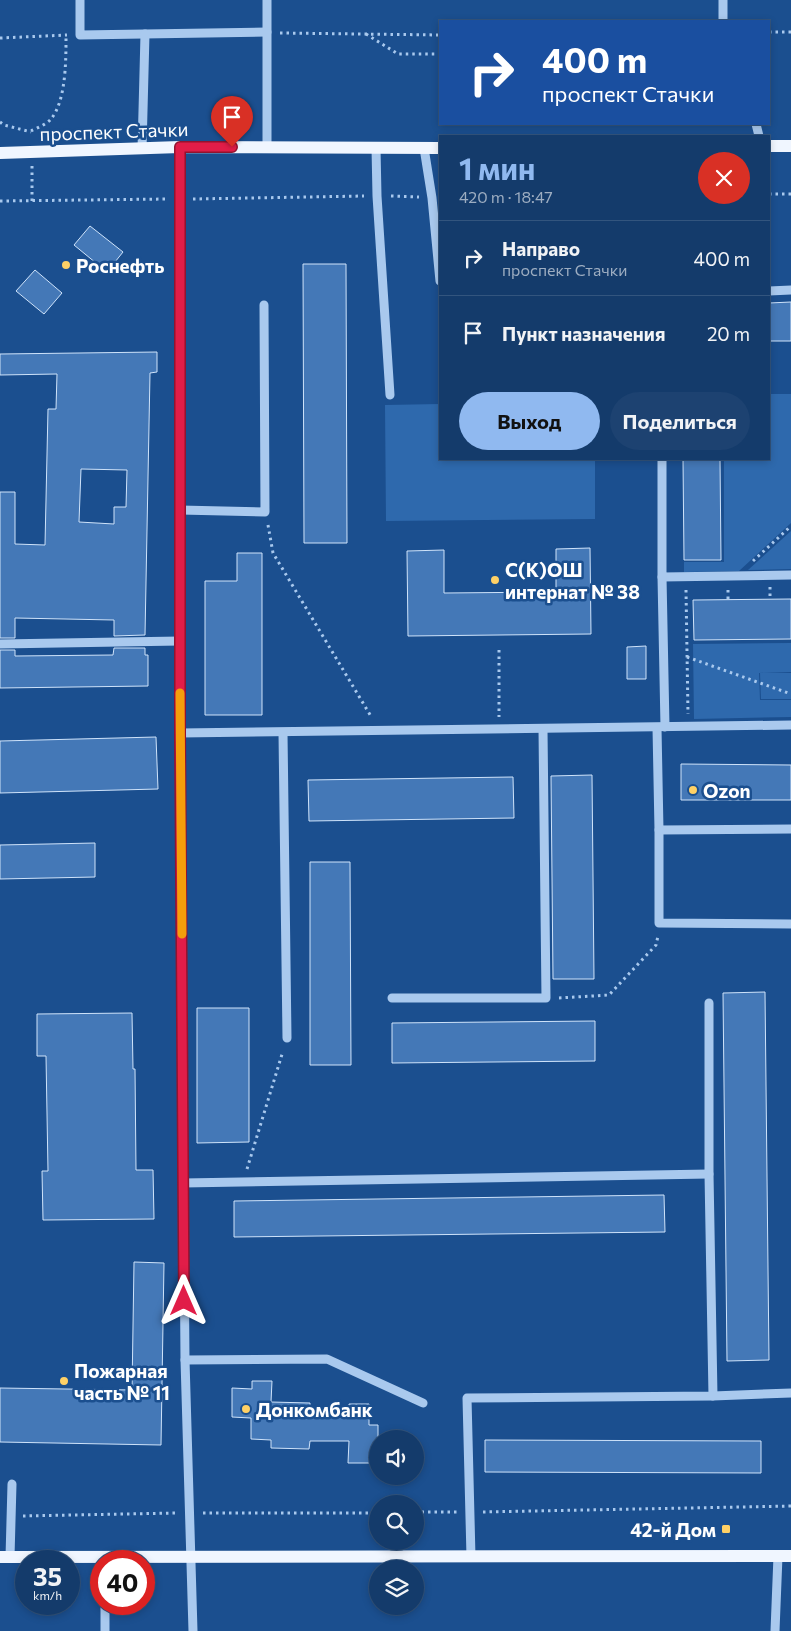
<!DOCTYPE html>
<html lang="ru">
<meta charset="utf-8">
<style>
:root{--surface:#143b6b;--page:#1d4271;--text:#f1f3f6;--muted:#9dadc1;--line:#33557e;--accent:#90b9f0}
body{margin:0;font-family:Commissioner,sans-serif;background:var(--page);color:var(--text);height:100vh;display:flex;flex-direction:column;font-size:19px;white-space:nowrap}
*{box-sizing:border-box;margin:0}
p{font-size:16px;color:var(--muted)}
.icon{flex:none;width:28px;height:28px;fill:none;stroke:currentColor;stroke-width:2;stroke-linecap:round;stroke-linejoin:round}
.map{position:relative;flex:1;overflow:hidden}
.side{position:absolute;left:439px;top:135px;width:331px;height:325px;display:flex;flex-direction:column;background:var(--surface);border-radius:0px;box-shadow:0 2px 8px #0003,0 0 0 1px var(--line)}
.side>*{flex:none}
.hud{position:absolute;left:439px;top:20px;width:331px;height:105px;border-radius:0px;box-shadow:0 2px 8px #0003,0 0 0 1px var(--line);background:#1a4fa0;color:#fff;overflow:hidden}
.controls{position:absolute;left:369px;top:1430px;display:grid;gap:10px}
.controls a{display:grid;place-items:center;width:55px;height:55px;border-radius:50%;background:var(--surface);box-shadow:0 2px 8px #0003,0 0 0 1px var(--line);font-size:25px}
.speed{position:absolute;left:15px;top:1550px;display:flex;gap:10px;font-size:25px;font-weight:700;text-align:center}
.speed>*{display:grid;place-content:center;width:65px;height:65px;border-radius:50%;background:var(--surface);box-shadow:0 2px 8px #0003,0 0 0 1px var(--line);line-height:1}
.speed small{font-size:12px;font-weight:400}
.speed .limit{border:8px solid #d22;background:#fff;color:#111}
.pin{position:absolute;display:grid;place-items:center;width:42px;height:42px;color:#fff;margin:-51px -21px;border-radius:50% 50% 50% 0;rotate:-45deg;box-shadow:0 0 5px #0007}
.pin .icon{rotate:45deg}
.me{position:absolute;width:55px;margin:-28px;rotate:0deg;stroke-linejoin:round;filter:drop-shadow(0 0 4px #0008)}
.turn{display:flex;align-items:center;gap:18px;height:105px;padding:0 20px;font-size:22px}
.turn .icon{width:65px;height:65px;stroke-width:2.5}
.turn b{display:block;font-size:35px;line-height:42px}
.round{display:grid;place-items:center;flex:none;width:52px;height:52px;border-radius:26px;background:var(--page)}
.head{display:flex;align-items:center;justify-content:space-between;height:85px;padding:0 20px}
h1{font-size:30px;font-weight:700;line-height:38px;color:var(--accent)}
.cta{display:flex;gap:10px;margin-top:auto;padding:10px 20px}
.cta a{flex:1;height:58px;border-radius:30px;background:var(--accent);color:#111;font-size:20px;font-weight:700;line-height:58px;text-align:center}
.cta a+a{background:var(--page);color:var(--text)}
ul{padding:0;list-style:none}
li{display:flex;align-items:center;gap:15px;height:75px;padding:0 20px;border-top:1px solid var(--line)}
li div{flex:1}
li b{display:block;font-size:19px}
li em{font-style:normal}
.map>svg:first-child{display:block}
.green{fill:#2e69ad}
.building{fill:#4478b7;stroke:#cfe3fa;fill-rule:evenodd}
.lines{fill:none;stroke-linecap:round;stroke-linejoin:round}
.path{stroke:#a9c9ee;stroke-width:3;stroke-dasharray:2.5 4;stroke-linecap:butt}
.minor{stroke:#a9c9ee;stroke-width:9}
.major{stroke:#f0f6ff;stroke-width:12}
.route-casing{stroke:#92132f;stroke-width:12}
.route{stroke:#e11d48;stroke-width:9}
.slow{stroke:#f59e0b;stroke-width:9}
.poi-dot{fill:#ffd166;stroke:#1b4f8f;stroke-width:2}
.labels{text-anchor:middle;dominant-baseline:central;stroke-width:5;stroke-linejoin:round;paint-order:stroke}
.street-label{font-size:19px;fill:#fff;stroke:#1b4f8f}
.poi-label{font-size:19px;font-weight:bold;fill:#fff;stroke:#1b4f8f;text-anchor:start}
</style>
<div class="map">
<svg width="791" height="1631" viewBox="0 0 791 1631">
<rect width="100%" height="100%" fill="#1b4f8f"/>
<g class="green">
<path d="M 769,394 L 791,394 L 791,523 L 739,571 L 684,572 L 684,562 L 724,562 L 724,459 L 769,459 Z"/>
<path d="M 440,404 L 440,459 L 595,459 L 595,519 L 386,521 L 385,405 Z"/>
<path d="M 791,531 L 791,569 L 748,570 Z"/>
<path d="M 791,643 L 791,672 L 759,673 L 760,700 L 791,700 L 791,717 L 694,719 L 693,644 Z"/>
<path d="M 791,673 L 791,699 L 761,699 L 760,673 Z"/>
</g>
<g class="building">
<path d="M 90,226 L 123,252 L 107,272 L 74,245 Z"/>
<path d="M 303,264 L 346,264 L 347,543 L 304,543 Z"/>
<path d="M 35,270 L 62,293 L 44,314 L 16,291 Z"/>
<path d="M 791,302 L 791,341 L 769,341 L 769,303 Z"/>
<path d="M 157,352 L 157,372 L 150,373 L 145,635 L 114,636 L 114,620 L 15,618 L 15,638 L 0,638 L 0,492 L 15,492 L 15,544 L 45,545 L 48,409 L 56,409 L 57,374 L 0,375 L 0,354 ZM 81,469 L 127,470 L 126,507 L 114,507 L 114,524 L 79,522 Z"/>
<path d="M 683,459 L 720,459 L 721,560 L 684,560 Z"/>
<path d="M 590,548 L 591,634 L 408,636 L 407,551 L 444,550 L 444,593 L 556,592 L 556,549 Z"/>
<path d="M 237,553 L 262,553 L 262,715 L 205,715 L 205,581 L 237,581 Z"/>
<path d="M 791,599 L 791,639 L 694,640 L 693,600 Z"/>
<path d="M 646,646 L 646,679 L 627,679 L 627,647 Z"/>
<path d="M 114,648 L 145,648 L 145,655 L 148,655 L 148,686 L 0,688 L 0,650 L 15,650 L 15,656 L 113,655 Z"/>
<path d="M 156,737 L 158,789 L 0,793 L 0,741 Z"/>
<path d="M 681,764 L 791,765 L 791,800 L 681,800 Z"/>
<path d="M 592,775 L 594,979 L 553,979 L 551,776 Z"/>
<path d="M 513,777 L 514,818 L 309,821 L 308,780 Z"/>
<path d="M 95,843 L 95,877 L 0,879 L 0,845 Z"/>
<path d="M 310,862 L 350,862 L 351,1065 L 310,1065 Z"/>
<path d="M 765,992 L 769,1360 L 727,1361 L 723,993 Z"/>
<path d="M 197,1008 L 249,1008 L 249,1142 L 197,1143 Z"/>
<path d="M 132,1013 L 133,1069 L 135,1069 L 136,1170 L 153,1170 L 154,1219 L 43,1220 L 42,1171 L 48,1171 L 46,1056 L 37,1056 L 37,1014 Z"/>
<path d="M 595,1021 L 595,1061 L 392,1063 L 392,1023 Z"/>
<path d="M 664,1195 L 665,1232 L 234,1237 L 234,1201 Z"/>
<path d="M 134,1262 L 164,1263 L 161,1445 L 0,1442 L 0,1388 L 132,1390 Z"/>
<path d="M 252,1381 L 272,1381 L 271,1402 L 310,1403 L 310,1412 L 348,1413 L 349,1404 L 369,1404 L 369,1425 L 378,1425 L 378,1463 L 348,1463 L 349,1441 L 310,1441 L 309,1449 L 271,1448 L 271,1440 L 251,1439 L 251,1418 L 232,1417 L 232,1388 L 252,1389 Z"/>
<path d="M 485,1440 L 761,1441 L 761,1473 L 485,1472 Z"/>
</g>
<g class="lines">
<g class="path">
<path d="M 769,32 L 791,32"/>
<path d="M 280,33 L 440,35"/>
<path d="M 366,34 L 398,54 L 440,54"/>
<path d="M 0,38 L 67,35"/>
<path d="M 0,122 L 4,125 L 31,132"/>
<path d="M 31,131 C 37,128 47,124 51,119 C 66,101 66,60 66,38"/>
<path d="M 32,166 L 32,201"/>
<path d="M 769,194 L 791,194"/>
<path d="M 391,196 L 419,197"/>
<path d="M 193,199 L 364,196"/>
<path d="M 0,201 L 167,199"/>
<path d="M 268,525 L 273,553 L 372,718"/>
<path d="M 753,561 L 791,526"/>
<path d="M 770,587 L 770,599"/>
<path d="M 686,590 L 688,714"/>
<path d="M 728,590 L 728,599"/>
<path d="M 499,650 L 499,717"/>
<path d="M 687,657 L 791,694"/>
<path d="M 559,998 L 609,995 L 656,945 L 658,936"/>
<path d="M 247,1169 L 283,1051"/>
<path d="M 415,1512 L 457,1512"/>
<path d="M 483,1512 L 791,1506"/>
<path d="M 203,1513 L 378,1513"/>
<path d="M 23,1516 L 177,1513"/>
</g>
<g class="minor">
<path d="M 80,0 L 80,35 L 267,32"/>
<path d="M 267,0 L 267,147"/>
<path d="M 723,0 L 723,21"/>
<path d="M 756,124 L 759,136"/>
<path d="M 180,147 L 180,733 L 185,1360 L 193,1631"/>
<path d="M 376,148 L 377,196 L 390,395"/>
<path d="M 424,148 L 432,198 L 440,281"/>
<path d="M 142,149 L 145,34"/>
<path d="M 769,291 L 791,290"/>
<path d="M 662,459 L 662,577 L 791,575"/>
<path d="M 180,510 L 265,512 L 264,305"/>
<path d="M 662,577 L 665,727"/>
<path d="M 0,644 L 180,641"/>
<path d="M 657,728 L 659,830 L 791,829"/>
<path d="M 180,733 L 791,725"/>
<path d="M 283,733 L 287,1038"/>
<path d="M 659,830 L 659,923 L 791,924"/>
<path d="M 392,998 L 546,998 L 543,729"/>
<path d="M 709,1003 L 709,1174 L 713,1396"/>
<path d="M 183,1183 L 709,1174"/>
<path d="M 185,1360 L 327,1359 L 423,1403"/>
<path d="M 10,1557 L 12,1484"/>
<path d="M 471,1557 L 467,1398 L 713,1396 L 791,1393"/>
<path d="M 105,1631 L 105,1604"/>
<path d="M 775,1631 L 778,1556"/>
</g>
<g class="major">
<path d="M 769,146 L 791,146"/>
<path d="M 0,153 L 180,147 L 440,148"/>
<path d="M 0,1557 L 791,1556"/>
</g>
</g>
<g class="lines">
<g class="route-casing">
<path id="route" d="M 184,1301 L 180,733 L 180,147 L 232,147"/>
</g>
<use href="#route" class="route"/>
<path class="slow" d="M 180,693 L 182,934"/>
</g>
<g class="poi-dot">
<circle cx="66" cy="265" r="5"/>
<circle cx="495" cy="580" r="5"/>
<circle cx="693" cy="790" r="5"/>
<circle cx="64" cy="1381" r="5"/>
<circle cx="246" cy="1409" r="5"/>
<rect x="721" y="1524" width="10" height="10" rx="2.5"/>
</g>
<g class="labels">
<g class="street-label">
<text transform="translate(114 131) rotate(-2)">проспект Стачки</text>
</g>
<g class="poi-label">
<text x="76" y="265">Роснефть</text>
<text x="505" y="569">С(К)ОШ<tspan x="505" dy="22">интернат № 38</tspan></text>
<text x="703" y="790">Ozon</text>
<text x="74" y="1370">Пожарная<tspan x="74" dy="22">часть № 11</tspan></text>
<text x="256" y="1409">Донкомбанк</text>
<text x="716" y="1529" text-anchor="end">42-й Дом</text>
</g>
</g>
</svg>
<div class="controls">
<a><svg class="icon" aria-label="sound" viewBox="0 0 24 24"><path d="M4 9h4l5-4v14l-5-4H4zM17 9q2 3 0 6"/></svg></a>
<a><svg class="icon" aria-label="search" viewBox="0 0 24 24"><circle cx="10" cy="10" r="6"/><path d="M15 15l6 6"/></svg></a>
<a><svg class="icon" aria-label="layers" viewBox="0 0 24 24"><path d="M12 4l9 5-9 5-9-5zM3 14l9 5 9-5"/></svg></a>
</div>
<div class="speed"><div>35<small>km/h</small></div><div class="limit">40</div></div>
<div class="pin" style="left:232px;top:147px;background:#d93025"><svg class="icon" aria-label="arrive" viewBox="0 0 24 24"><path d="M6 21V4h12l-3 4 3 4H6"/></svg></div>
<svg class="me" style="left:184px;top:1301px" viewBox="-20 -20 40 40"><path d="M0-17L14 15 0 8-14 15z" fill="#e11d48" stroke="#fff" stroke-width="4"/></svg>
<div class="hud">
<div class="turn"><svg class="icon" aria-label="right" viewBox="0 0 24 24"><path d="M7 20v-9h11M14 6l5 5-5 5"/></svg><div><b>400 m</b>проспект Стачки</div></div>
</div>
<section class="side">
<div class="head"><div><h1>1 мин</h1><p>420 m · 18:47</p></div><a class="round" style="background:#d93025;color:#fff"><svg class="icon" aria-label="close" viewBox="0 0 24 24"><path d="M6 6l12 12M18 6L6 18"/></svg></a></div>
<ul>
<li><svg class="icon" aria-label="right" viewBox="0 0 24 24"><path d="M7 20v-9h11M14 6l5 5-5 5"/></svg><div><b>Направо</b><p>проспект Стачки</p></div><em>400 m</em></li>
<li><svg class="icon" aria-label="arrive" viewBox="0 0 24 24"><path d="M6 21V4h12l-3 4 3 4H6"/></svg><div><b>Пункт назначения</b></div><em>20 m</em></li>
</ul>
<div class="cta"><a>Выход</a><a>Поделиться</a></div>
</section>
</div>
